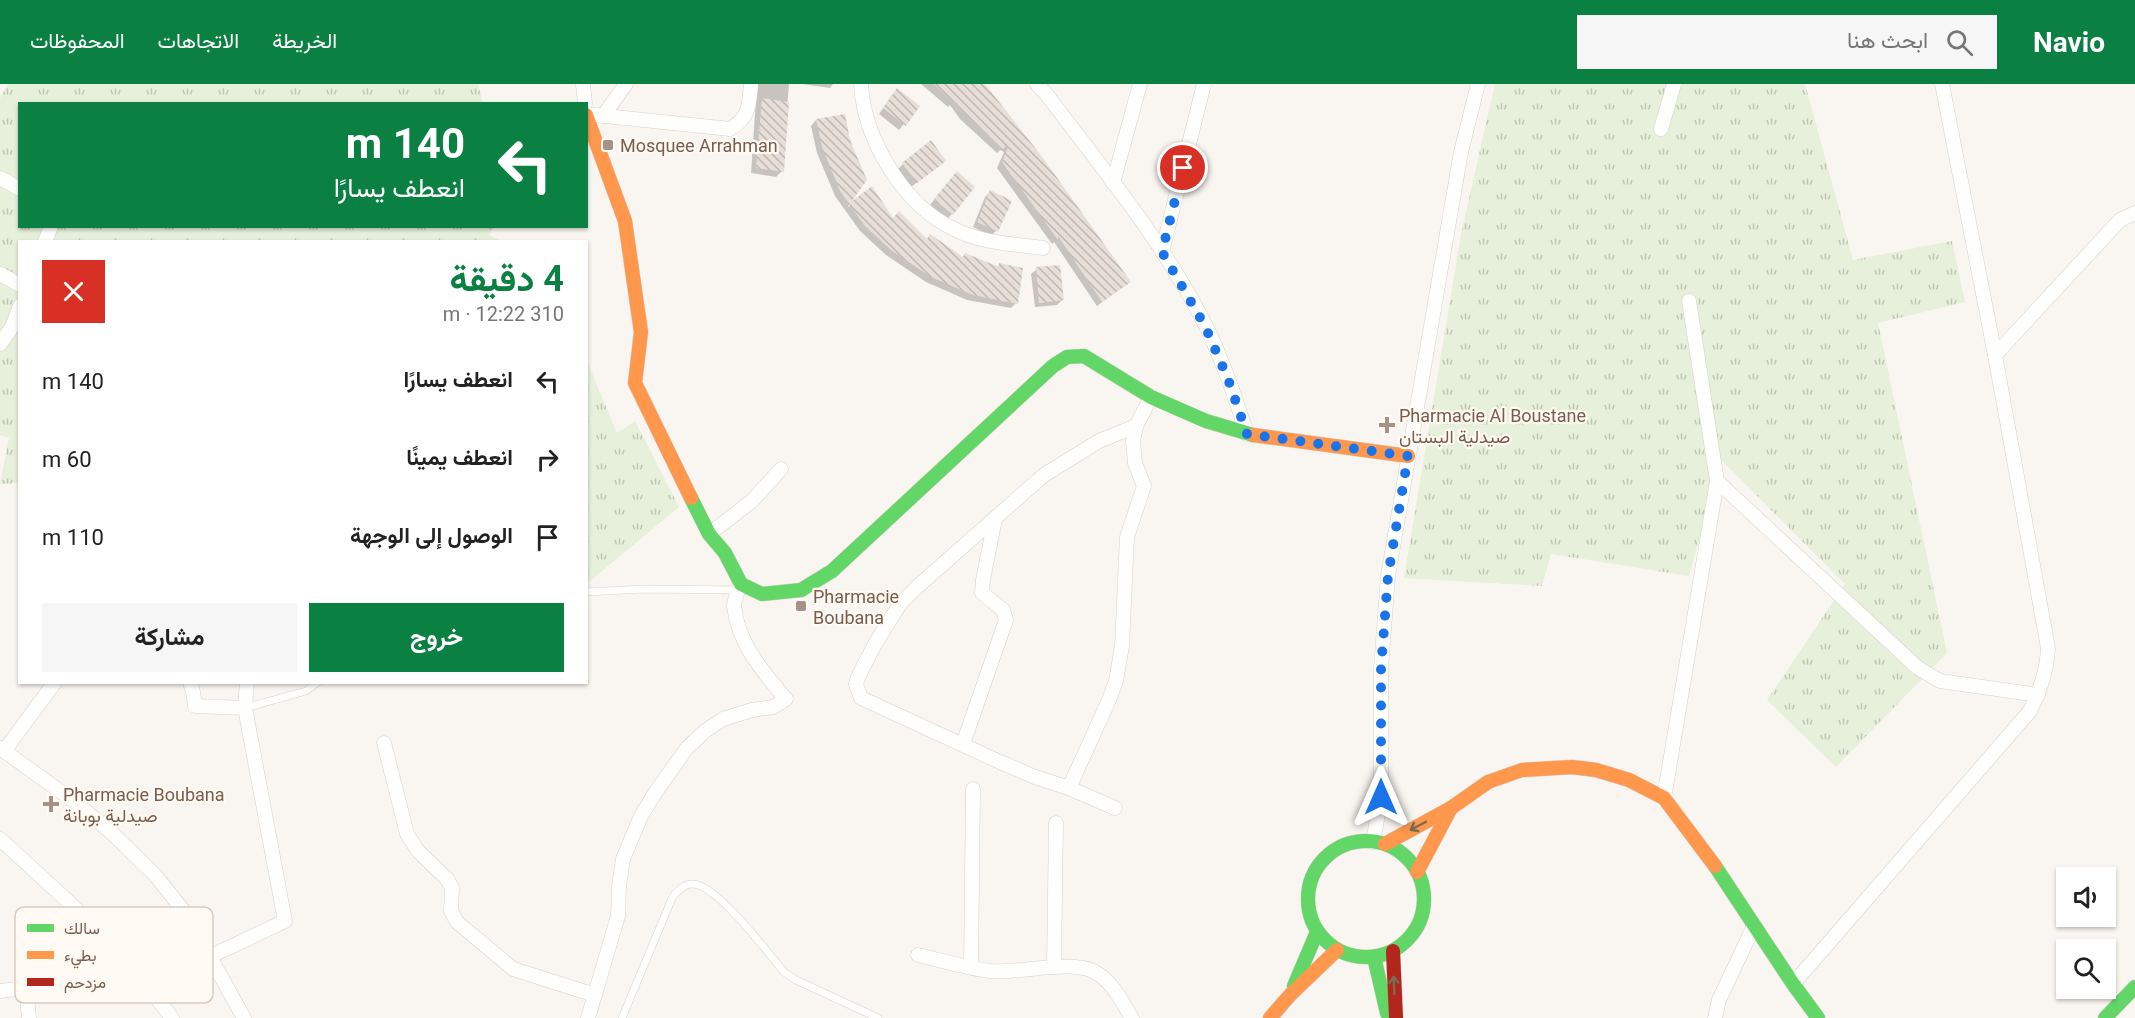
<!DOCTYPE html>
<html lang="ar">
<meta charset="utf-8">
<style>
:root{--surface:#fff;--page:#f6f6f6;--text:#222;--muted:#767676;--accent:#0b8043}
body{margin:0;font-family:Roboto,Vazirmatn,sans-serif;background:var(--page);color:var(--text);direction:rtl;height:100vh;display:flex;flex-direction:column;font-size:22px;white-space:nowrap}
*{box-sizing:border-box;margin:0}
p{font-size:20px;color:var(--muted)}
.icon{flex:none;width:33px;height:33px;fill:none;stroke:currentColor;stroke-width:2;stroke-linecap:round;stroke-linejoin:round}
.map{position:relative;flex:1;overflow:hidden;direction:ltr}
.details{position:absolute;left:18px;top:156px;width:570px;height:444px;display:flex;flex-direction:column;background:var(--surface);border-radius:0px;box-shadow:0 2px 4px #0004;direction:rtl}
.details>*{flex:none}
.guide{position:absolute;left:18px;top:18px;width:570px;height:126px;border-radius:0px;box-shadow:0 2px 4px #0004;direction:rtl;background:#0b8043;color:#fff;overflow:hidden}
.fabs{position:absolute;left:2056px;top:783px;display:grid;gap:12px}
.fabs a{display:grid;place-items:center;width:60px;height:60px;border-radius:0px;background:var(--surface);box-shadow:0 2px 4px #0004;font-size:30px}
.pin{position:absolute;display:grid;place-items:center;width:51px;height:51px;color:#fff;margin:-26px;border:3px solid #fff;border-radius:50%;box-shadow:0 2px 6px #0007}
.me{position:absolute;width:66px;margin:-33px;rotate:0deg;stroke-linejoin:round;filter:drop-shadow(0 0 4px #0008)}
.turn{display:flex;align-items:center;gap:21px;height:126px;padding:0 24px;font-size:27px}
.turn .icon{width:78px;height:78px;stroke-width:2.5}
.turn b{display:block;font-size:42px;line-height:51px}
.round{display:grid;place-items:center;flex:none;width:63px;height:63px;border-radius:0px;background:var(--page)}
.summary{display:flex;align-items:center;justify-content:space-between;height:102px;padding:0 24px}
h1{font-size:36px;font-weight:700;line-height:45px;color:var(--accent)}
.primary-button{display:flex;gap:12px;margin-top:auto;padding:12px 24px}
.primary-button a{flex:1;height:69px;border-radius:0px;background:var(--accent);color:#fff;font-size:24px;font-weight:700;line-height:69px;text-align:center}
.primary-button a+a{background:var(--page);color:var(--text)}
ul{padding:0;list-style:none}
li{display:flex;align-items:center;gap:18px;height:78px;padding:0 24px}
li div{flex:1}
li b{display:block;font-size:22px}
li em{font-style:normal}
header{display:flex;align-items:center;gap:36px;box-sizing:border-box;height:84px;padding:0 30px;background:var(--accent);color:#fff}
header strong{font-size:28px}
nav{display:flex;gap:33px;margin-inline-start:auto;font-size:21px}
.search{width:420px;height:54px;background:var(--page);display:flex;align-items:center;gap:15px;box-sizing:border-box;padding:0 21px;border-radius:0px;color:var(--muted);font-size:22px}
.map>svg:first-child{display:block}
.grass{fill:url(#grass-tufts)}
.shadow{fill:#0003}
.building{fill:url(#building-back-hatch)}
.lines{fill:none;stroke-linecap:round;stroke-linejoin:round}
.lane-casing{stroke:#d7d1cb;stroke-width:8}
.street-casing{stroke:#d7d1cb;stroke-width:15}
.fast-casing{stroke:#d9d2cb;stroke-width:15}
.slow-casing{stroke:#d9d2cb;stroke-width:15}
.jam-casing{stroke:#d9d2cb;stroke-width:15}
.lane{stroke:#fefefd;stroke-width:7}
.street{stroke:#fefefd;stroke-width:14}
.fast{stroke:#63d668;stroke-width:14}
.slow{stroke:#ff974d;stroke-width:14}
.jam{stroke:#b3261e;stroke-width:14}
.oneway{stroke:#776e51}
.route{stroke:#1a73e8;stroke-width:10;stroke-dasharray:0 18}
.poi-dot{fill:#a69286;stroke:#fffaf3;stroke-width:2}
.labels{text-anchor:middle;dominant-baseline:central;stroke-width:4.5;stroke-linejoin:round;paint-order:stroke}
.poi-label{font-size:18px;fill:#7a5c4d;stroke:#fffaf3;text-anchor:start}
.key{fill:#fffaf3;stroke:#d7cbc1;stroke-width:1.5}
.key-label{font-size:16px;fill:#7a5c4d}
</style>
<header>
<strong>Navio</strong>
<div class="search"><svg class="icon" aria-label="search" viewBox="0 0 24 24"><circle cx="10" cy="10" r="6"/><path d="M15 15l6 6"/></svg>ابحث هنا</div>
<nav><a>الخريطة</a><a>الاتجاهات</a><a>المحفوظات</a></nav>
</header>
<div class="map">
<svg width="2135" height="934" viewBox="0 0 2135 934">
<defs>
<pattern id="grass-tufts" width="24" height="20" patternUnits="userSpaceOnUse" patternTransform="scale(1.5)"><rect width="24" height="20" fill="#e7f0db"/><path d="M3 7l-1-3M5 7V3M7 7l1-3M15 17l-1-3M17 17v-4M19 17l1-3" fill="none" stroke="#c0c6b4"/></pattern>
<pattern id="building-back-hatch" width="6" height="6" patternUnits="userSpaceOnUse" patternTransform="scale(1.5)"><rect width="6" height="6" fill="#e6ded7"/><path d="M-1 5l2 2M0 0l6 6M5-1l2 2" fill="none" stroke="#bfb7b1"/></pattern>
</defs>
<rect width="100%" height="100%" fill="#f9f5f0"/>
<g class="grass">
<path d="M 8,0 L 478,0 L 483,19 L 20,20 L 20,142 L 495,142 L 489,151 L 502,157 L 20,158 L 19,399 L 0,400 L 9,354 L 0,351 L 0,14 Z"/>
<path d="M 1495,0 L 1805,0 L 1853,176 L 1952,157 L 1965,218 L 1878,239 L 1947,569 L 1836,683 L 1767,616 L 1845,500 L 1721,376 L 1689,492 L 1551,470 L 1542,502 L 1404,494 L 1461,150 Z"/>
<path d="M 586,275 L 617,349 L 635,337 L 679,423 L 590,497 L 587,498 Z"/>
</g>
<g class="shadow">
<path d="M 757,0 L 789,0 L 782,87 L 776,93 L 751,89 Z"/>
<path d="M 802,0 L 833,0 L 830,4 Z"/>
<path d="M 921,0 L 983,0 L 1129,198 L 1097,222 L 1054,158 L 1052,160 L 997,84 L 1004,68 L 1000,66 L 997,69 L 960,35 L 950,21 L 948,23 Z"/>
<path d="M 892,11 L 918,22 L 899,46 L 879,30 Z"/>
<path d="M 816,36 L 848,56 L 866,96 L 847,124 L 872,104 L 893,136 L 926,156 L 962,174 L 965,171 L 996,184 L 1000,181 L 1016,219 L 1011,224 L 967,216 L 926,198 L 886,171 L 860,147 L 835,112 L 817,69 L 811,42 Z"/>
<path d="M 903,80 L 939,82 L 911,103 L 898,85 Z"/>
<path d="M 952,94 L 952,130 L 947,135 L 930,121 Z"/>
<path d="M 991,107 L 996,147 L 991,152 L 973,143 L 985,113 Z"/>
<path d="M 1037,185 L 1062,216 L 1057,221 L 1035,223 L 1031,190 Z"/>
</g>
<g class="building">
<path d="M 934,0 L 985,0 L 1043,74 L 1131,198 L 1102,218 L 1058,152 L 1058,156 L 1002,78 L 1008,63 L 1006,62 L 1003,65 L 965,30 L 956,18 L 954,19 Z"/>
<path d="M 897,4 L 920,22 L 906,42 L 883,24 Z"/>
<path d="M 762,14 L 789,18 L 784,88 L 756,84 Z"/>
<path d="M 845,30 L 850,56 L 867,96 L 851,118 L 872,102 L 893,134 L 899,127 L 927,155 L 930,150 L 963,173 L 965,169 L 999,183 L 999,179 L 1023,184 L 1018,220 L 973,211 L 931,193 L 891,166 L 865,142 L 840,107 L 822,63 L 816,35 Z"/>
<path d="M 931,56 L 946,77 L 917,99 L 902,79 Z"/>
<path d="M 957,87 L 975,103 L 953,131 L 934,115 Z"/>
<path d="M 990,106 L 1012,117 L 998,148 L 977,138 Z"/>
<path d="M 1060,181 L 1064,216 L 1039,219 L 1036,183 Z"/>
</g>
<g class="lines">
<g class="lane-casing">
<g id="lane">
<path d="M 586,508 L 645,505 L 739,506"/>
<path d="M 245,624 L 306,607 L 318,598"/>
<path d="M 622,934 L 673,812 C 678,807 684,800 692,800 C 716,799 768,869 784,888 L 796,896 L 878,934"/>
</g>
</g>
<g class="street-casing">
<g id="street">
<path d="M 583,0 L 585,20"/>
<path d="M 861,0 C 864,55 903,121 954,145 C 981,159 1014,160 1043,164"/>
<path d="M 1037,0 L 1047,11 C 1103,85 1164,159 1206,242 C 1223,277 1235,313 1247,350"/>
<path d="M 586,30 L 730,45 C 750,33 749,21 751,0"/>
<path d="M 603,32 L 626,0"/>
<path d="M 1661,45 L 1674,0"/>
<path d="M 0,94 L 20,105"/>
<path d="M 1113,99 L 1140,0"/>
<path d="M 45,158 L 51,142"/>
<path d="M 1162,168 L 1204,0"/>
<path d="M 0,190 L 20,201"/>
<path d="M 0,260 L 12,243 L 20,222"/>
<path d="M 1995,271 L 2120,136 L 2135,129"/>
<path d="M 1717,397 L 1918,584 L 1940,597 L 2038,611"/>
<path d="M 709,450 L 752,417 L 781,385"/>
<path d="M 190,598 L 193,608 L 195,622 L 245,624"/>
<path d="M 384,659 L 407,750 L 418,767 L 447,795 L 452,804 L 451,827 L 457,838 L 513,885 L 595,911"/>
<path d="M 963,660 L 1006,536 L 1003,526 L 982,509 L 983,496 L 995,435"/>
<path d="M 0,664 L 75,718 L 113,750 L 156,792 L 186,830 L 244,934"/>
<path d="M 4,667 L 55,598"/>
<path d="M 1069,704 L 1109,616 L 1116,597 L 1122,562 L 1127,453 L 1144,402 L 1135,379 L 1133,357 L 1136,342 L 1151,313"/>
<path d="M 1664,714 L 1717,397 L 1689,217"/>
<path d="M 1115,724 L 1069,704 L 1035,693 L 1000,678 L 861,614 L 856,600 L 858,593 L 875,560 L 900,520 L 917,503 L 1044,391 L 1099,357 L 1136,342"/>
<path d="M 0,755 L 72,821 L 131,880 L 172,934"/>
<path d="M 1373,758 L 1381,713 L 1381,585 L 1388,492 L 1461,68 L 1478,0"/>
<path d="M 918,871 C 941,876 966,884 990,887 C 1020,890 1070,875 1095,888 C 1112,897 1122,918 1132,934"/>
<path d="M 209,873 L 285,837 L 245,624 L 247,598"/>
<path d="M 971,883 L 973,705"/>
<path d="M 1054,883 L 1056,739"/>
<path d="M 1793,900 L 2030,627 C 2040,606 2047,587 2048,564 L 1995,271 L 1942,0"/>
<path d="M 26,904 L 29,934"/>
<path d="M 0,907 L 26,904 L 131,880"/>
<path d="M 588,934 L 618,832 L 619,802 L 623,775 L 641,732 L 655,709 L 687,664 L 705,647 L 723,635 L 752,626 L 773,623 L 786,615 C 763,588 738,560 734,522 C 734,516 738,507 741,500"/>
<path d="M 1715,934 L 1719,916 L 1754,842"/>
</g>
</g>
<g class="fast-casing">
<g id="fast">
<path d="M 691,414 L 709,450 L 725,469 L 741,500 L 762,510 L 801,506 L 832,487 L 1053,282 L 1067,273 L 1084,272 L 1151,313 L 1206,337 L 1253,351"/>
<circle cx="1366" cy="815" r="58"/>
<path d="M 1715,782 L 1793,900 L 1818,934"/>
<path d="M 1374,873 L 1387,929"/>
<path d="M 1294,902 L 1317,848"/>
<path d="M 2105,934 L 2135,903"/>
</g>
</g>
<g class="slow-casing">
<g id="slow">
<path d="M 586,31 L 625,137 L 641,248 L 635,299 L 691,414"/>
<path d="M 1253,351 L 1408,372"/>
<path d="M 1385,760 L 1451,724 L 1488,698 L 1522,686 L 1572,683 L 1596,686 L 1629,696 L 1664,714 L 1715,782"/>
<path d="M 1417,788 L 1451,724"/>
<path d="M 1270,934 L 1291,910 L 1337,866"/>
</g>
</g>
<g class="jam-casing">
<path id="jam" d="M 1393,867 L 1396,934"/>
</g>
<use href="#lane" class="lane"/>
<use href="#street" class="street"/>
<use href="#fast" class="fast"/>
<use href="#slow" class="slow"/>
<use href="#jam" class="jam"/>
</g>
<defs><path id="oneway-shaft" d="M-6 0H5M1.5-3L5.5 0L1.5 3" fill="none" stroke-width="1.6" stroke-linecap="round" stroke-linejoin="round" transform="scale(1.5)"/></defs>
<g class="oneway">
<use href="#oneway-shaft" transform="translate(1418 742) rotate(152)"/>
<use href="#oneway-shaft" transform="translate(1394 901) rotate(-92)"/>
</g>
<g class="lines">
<path class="route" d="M 1183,84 L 1162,168 L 1205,242 L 1228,295 L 1247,350 L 1408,372 L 1388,492 L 1381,585 L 1381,713"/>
</g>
<g class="poi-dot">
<rect x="602" y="55" width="12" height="12" rx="3"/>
<path d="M1384 332h6v6h6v6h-6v6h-6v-6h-6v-6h6z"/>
<rect x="795" y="516" width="12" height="12" rx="3"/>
<path d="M48 711h6v6h6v6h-6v6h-6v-6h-6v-6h6z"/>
</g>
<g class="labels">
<g class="poi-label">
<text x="620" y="61">Mosquee Arrahman</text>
<text x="1399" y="331">Pharmacie Al Boustane<tspan x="1399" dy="21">صيدلية البستان</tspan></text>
<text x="813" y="512">Pharmacie<tspan x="813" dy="21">Boubana</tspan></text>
<text x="63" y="710">Pharmacie Boubana<tspan x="63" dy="21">صيدلية بوبانة</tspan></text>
</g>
</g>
<rect x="15" y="823" width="198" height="96" rx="9" class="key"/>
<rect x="27" y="840" width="27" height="8" fill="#63d668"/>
<rect x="27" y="867" width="27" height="8" fill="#ff974d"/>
<rect x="27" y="894" width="27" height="8" fill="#b3261e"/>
<g class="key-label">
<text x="64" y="850">سالك</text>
<text x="64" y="877">بطيء</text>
<text x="64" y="904">مزدحم</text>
</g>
</svg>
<div class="fabs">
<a><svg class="icon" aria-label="sound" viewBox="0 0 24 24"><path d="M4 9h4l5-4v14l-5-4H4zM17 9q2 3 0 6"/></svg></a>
<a><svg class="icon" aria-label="search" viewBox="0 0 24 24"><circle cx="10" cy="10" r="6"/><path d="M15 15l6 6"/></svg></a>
</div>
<div class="pin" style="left:1183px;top:84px;background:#d93025"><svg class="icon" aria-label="arrive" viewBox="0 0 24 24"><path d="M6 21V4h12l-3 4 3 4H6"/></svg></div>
<svg class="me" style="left:1381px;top:713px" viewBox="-20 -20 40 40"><path d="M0-17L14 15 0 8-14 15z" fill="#1a73e8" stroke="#fff" stroke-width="4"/></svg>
<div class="guide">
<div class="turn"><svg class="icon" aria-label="left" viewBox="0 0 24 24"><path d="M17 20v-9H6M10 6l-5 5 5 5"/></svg><div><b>140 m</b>انعطف يسارًا</div></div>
</div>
<section class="details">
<div class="summary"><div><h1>4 دقيقة</h1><p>310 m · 12:22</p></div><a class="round" style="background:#d93025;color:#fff"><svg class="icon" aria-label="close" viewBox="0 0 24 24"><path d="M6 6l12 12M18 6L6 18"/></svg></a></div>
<ul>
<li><svg class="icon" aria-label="left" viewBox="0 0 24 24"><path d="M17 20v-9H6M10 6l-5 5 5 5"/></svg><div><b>انعطف يسارًا</b></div><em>140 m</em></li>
<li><svg class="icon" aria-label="right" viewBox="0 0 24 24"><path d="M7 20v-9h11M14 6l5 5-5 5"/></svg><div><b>انعطف يمينًا</b></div><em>60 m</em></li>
<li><svg class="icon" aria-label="arrive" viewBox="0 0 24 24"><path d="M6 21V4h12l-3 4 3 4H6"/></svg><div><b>الوصول إلى الوجهة</b></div><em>110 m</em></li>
</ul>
<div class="primary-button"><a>خروج</a><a>مشاركة</a></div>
</section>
</div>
